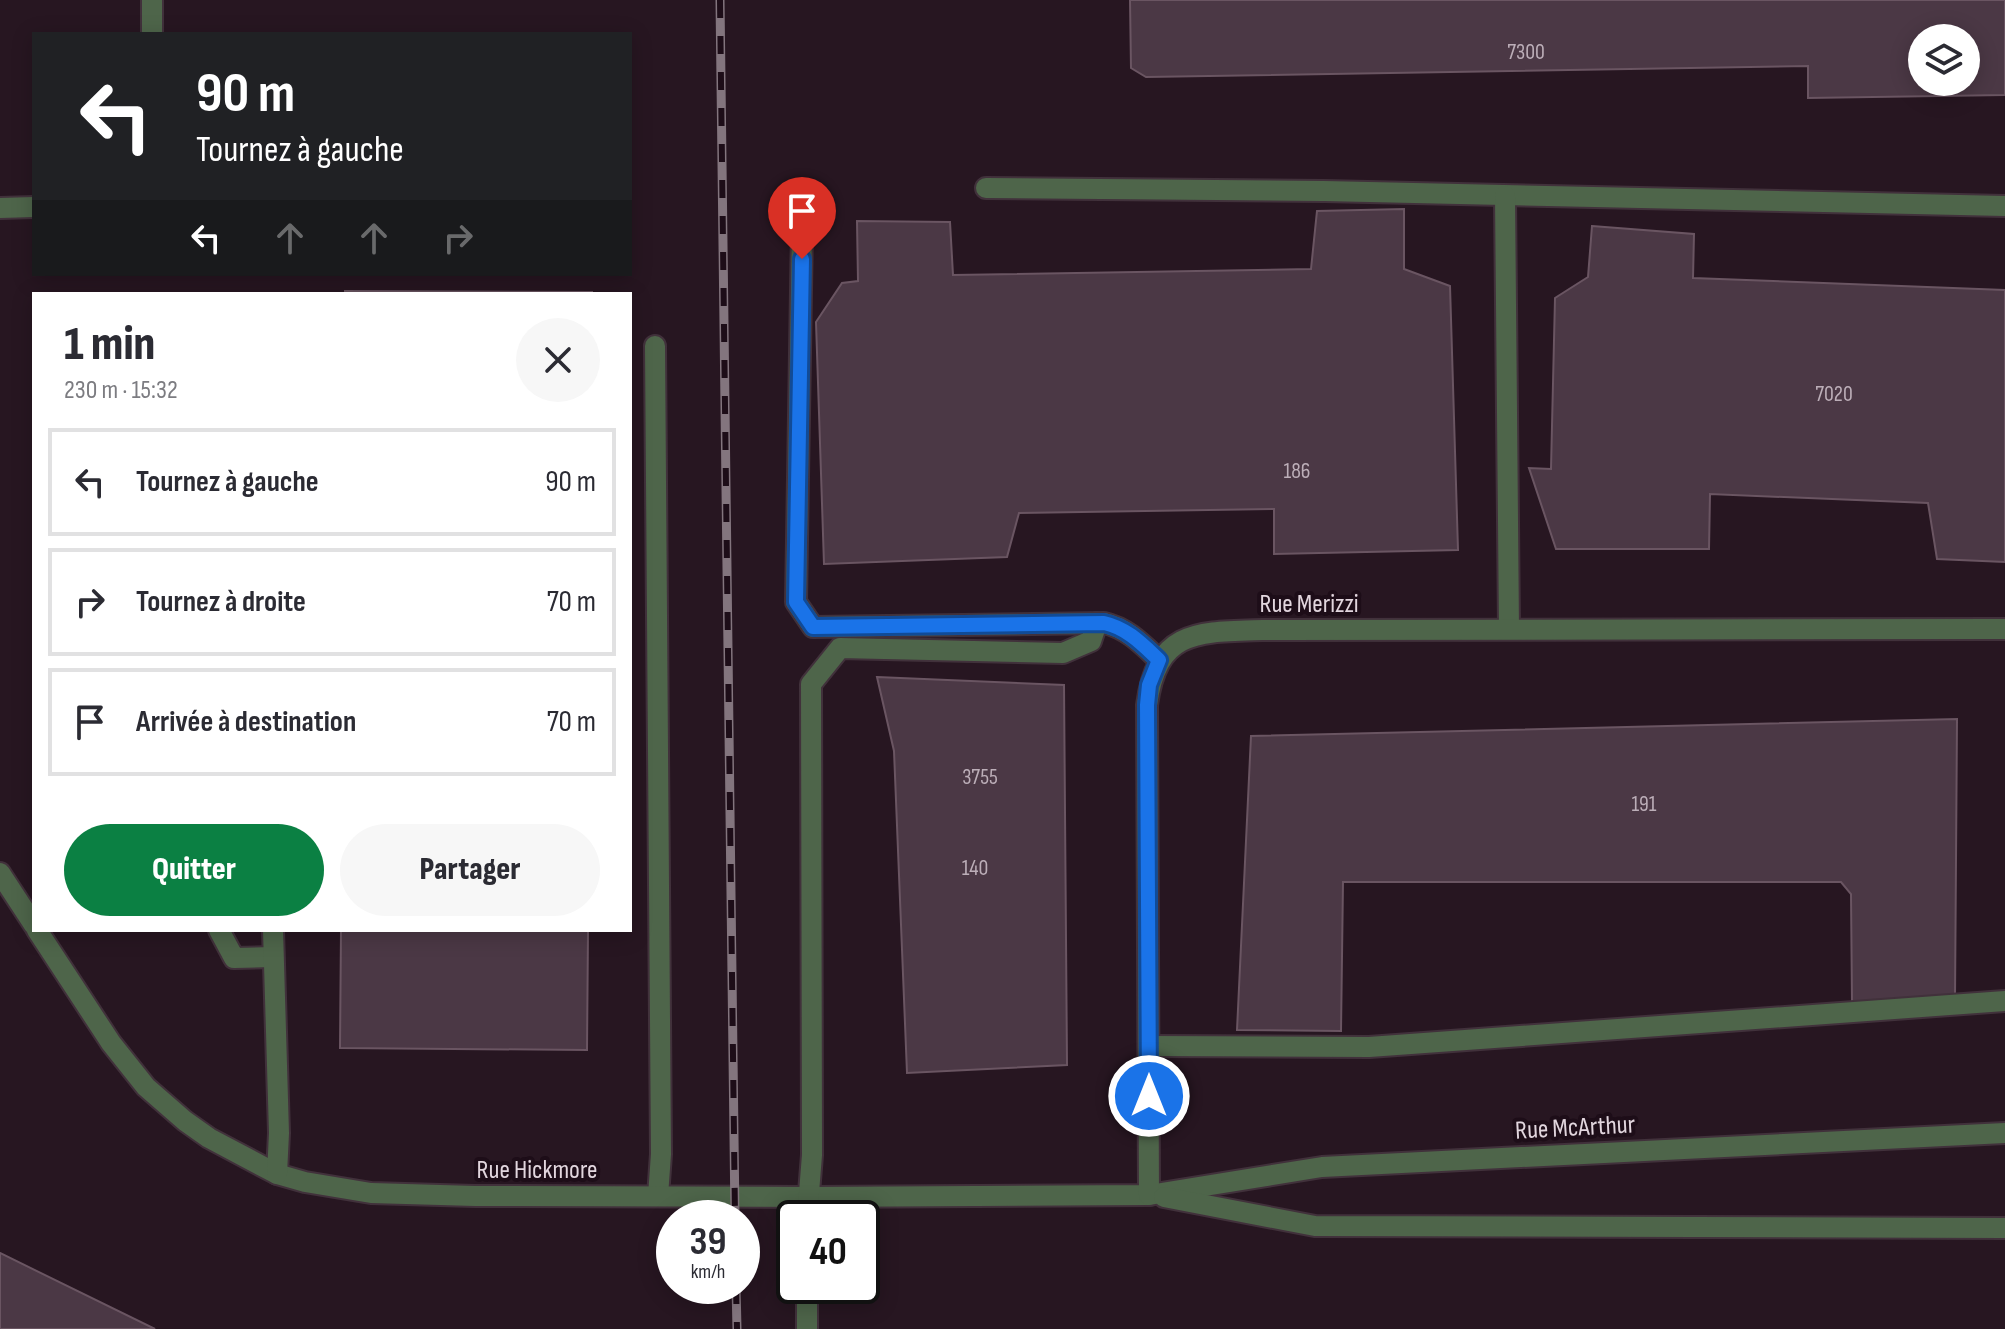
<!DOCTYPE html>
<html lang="fr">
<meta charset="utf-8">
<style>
:root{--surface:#fff;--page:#f7f7f7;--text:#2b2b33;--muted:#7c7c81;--line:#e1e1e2;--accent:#0b8043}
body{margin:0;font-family:"Sofia Sans Condensed",sans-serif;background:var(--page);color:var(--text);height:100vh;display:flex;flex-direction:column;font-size:30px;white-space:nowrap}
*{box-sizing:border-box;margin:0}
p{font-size:26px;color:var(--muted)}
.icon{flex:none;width:44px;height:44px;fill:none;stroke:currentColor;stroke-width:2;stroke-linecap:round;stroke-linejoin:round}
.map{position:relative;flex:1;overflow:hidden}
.side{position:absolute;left:32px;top:292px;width:600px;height:640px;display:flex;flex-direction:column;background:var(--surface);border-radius:0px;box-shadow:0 4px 20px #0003}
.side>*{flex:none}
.banner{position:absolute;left:32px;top:32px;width:600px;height:244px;border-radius:0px;box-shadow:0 4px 20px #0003;background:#202124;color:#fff;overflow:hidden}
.controls{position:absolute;left:1908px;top:24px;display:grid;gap:16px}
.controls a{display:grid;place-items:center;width:72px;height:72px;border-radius:50%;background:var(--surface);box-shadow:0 4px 20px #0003;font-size:40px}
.speed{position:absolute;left:656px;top:1200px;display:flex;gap:16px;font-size:40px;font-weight:700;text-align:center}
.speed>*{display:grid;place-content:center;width:104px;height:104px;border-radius:50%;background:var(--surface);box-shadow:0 4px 20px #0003;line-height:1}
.speed small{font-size:20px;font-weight:400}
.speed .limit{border:4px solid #111;border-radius:12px;background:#fff;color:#111}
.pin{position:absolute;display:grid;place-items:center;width:68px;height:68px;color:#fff;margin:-82px -34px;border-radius:50% 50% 50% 0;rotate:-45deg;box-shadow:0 0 8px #0007}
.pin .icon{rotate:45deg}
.me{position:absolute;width:88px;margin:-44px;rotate:0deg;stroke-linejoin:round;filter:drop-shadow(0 0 6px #0008)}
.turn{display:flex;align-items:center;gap:28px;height:168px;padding:0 32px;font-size:36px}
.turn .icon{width:104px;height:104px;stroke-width:2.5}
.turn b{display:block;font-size:56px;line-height:68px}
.lanes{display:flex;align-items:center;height:76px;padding:0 32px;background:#0003;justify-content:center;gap:40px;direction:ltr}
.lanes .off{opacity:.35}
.round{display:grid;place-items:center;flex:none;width:84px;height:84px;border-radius:42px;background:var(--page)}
.headline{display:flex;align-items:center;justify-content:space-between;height:136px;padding:0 32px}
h1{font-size:48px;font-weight:800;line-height:60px}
.primary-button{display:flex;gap:16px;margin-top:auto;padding:16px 32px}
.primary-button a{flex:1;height:92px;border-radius:48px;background:var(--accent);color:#fff;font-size:32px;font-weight:800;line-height:92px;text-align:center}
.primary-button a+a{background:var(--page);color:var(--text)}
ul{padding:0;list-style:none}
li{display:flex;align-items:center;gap:24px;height:108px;margin:0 16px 12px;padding:0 16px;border:4px solid var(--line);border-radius:0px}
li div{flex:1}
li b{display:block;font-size:30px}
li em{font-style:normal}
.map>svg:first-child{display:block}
.building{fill:#4b3845;stroke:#6a5562;stroke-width:2;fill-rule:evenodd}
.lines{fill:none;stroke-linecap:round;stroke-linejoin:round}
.minor-casing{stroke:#41313b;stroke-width:24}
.minor{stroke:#4e654a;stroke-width:20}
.rail-casing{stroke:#83757e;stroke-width:9}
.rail{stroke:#1d0d18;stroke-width:6;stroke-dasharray:18;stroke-linecap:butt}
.route-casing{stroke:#114b97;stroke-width:20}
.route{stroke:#1a73e8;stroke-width:14}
.labels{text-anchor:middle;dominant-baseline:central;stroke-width:8;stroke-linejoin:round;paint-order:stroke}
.number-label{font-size:22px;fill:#bcaeb8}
.street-label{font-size:26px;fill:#e2d6de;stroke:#1d0d18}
</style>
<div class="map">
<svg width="2005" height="1329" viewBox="0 0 2005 1329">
<rect width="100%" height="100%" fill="#271621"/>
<g class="building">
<path d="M 1130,0 L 2005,0 L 2005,95 L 1808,98 L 1808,66 L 1146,77 L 1131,68 ZM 1922,38 L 1966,38 L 1966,82 L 1922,82 Z"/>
<path d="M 1404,209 L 1404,269 L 1450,286 L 1458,550 L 1274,554 L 1274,509 L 1019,513 L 1007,557 L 824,564 L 816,322 L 842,283 L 858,281 L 857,221 L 950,222 L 953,275 L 1311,269 L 1317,211 Z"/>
<path d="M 1592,226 L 1694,234 L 1693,278 L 2005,290 L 2005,562 L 1937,559 L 1928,503 L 1710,494 L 1709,549 L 1556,549 L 1529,468 L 1551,469 L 1555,298 L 1588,277 Z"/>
<path d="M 345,291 L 592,292 L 592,294 L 345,294 Z"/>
<path d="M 877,677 L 1064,685 L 1067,1065 L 907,1073 L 894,751 Z"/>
<path d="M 1957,719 L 1955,999 L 1852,1002 L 1851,894 L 1841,882 L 1343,882 L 1341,1031 L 1237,1030 L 1251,736 Z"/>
<path d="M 341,930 L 588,930 L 587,1050 L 340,1048 Z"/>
<path d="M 0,1253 L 155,1329 L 0,1329 Z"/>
</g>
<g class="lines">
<g class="minor-casing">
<g id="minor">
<path d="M 152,0 L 152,34"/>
<path d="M 986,188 L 1324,191 L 2005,206"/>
<path d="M 1505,196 L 1509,629"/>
<path d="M 0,208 L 34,207"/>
<path d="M 802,228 L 796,602 L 813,627 L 1104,623 C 1127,628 1142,644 1159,660"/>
<path d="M 655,346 L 661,1154 L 658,1196"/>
<path d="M 0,873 L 34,925"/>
<path d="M 37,930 L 111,1043 L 146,1087 L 185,1121 L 209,1138 L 277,1174 L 305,1182 L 371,1193 L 475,1196 L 809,1197 L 1149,1195 L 1322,1167 L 2005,1133"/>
<path d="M 219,930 L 234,958 L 273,957"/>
<path d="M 273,930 L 279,1133 L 277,1174"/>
<path d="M 1149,1046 L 1369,1047 L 2005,1001"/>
<path d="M 1149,1195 L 1147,705 C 1157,629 1198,632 1263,630 L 2005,629"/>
<path d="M 1164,1197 L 1315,1226 L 2005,1228"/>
<path d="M 807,1218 L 812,1155 L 811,684 L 840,648 L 1063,653 L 1091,641 L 1097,623"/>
<path d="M 807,1286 L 807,1329"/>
</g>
</g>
<use href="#minor" class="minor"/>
<g class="rail-casing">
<g id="rail">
<path d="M 720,0 L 735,1218"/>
<path d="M 736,1286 L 737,1329"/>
</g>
</g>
<use href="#rail" class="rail"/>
</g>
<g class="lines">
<g class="route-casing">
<path id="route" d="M 802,259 L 796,602 L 813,627 L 1104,623 C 1127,628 1142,644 1159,660 L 1149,685 L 1147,705 L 1149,1096"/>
</g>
<use href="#route" class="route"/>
</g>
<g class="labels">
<g class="number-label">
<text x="1526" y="52">7300</text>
<text x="1834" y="394">7020</text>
<text x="1297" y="471">186</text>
<text x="980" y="777">3755</text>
<text x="1644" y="804">191</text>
<text x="975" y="868">140</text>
</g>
<g class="street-label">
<text x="1309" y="604">Rue Merizzi</text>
<text transform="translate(1575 1128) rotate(-3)">Rue McArthur</text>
<text x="537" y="1170">Rue Hickmore</text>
</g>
</g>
</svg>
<div class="controls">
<a><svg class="icon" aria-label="layers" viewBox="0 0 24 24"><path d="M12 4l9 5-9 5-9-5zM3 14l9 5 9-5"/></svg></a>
</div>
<div class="speed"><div>39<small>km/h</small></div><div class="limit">40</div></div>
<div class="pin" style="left:802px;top:259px;background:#d93025"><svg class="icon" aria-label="arrive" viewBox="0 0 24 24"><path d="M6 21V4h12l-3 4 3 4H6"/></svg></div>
<svg class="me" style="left:1149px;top:1096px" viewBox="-20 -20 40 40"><circle r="17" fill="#1a73e8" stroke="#fff" stroke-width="3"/><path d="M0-11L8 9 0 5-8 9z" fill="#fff"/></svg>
<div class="banner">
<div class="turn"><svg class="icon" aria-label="left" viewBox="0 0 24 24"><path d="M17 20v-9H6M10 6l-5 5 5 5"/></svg><div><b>90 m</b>Tournez à gauche</div></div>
<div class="lanes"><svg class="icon" aria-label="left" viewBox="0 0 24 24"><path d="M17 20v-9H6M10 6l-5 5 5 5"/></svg><svg class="icon off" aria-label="ahead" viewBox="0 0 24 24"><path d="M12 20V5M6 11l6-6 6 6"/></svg><svg class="icon off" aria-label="ahead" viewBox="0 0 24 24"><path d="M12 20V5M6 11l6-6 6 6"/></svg><svg class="icon off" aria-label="right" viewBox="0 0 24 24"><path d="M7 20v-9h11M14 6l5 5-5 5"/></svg></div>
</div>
<section class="side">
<div class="headline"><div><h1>1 min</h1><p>230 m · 15:32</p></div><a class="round"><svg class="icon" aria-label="close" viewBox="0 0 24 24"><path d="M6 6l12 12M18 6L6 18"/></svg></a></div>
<ul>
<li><svg class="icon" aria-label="left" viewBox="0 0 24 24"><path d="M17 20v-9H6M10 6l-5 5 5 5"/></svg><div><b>Tournez à gauche</b></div><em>90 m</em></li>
<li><svg class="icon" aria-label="right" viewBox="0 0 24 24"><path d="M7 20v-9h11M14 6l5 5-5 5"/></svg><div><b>Tournez à droite</b></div><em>70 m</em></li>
<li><svg class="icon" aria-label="arrive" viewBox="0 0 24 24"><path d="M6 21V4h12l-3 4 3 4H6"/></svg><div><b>Arrivée à destination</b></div><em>70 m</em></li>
</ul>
<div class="primary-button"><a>Quitter</a><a>Partager</a></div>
</section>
</div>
